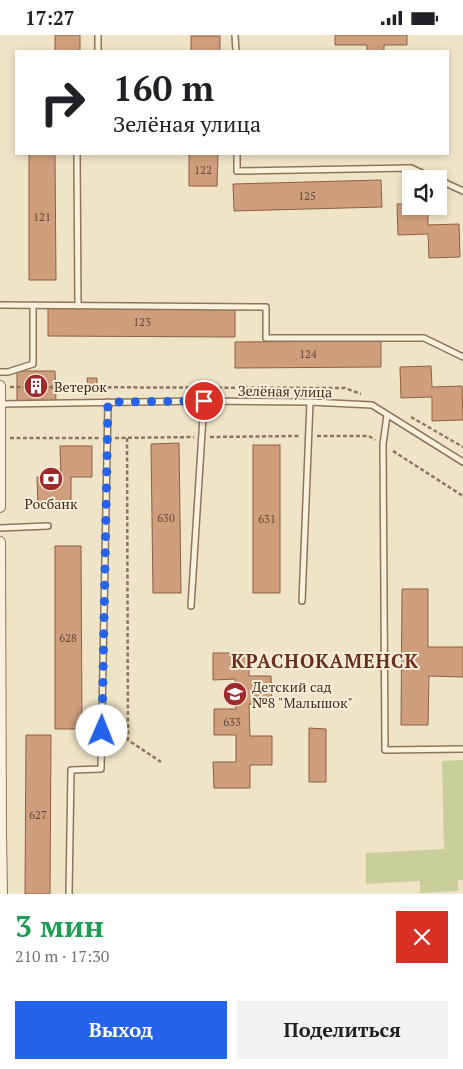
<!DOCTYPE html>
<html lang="ru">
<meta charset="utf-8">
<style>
:root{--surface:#fff;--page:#f2f2f2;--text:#202124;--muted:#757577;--accent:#2563eb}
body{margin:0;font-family:"PT Serif",serif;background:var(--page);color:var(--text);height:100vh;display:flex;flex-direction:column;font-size:19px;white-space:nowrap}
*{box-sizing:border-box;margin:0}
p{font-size:16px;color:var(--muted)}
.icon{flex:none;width:28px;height:28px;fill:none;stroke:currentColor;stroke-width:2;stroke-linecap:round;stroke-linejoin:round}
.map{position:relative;height:859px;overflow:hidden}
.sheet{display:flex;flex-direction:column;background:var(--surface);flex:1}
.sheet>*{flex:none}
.guide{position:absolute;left:15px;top:15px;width:434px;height:105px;border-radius:0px;box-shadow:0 2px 8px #0003;background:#fff;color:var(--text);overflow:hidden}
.fabs{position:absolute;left:402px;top:135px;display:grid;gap:10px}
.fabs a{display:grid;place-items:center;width:45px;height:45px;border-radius:0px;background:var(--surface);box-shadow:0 2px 8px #0003;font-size:25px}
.pin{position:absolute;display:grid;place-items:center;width:42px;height:42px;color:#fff;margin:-21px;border:2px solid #fff;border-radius:50%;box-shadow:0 1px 5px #0007}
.me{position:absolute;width:55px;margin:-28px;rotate:1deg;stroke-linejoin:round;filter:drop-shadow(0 0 4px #0008)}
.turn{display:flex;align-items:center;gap:18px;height:105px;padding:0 15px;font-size:22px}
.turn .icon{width:65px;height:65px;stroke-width:2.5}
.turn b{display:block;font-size:35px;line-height:42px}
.round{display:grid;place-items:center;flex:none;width:52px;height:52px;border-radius:0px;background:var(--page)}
.head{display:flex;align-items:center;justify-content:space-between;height:85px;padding:0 15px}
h1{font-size:30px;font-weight:800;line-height:38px;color:#1e9e55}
.cta{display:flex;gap:10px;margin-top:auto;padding:10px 15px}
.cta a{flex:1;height:58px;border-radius:0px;background:var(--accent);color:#fff;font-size:20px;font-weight:800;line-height:58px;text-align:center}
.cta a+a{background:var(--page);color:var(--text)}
.status{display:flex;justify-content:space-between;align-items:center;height:35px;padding:0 25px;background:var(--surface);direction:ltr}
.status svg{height:14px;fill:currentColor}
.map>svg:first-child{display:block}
.green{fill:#c9cf9b}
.building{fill:#cf9f7d;stroke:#8d5f41}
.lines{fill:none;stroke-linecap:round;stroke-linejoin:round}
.lane-casing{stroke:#8d765c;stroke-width:8}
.street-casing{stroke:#8d765c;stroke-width:12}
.path{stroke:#8d765c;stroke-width:2.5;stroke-dasharray:4 2.5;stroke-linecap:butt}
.lane{stroke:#faf1dc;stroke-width:5}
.street{stroke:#faf1dc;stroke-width:10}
.route{stroke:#2563eb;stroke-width:9;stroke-dasharray:0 16.2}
.labels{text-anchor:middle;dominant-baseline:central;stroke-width:4;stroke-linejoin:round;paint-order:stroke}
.number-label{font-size:11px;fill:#624a37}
.poi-label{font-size:14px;fill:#3d2e20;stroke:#f7eed8;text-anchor:start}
.street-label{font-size:14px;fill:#3d2e20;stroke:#f7eed8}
.district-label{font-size:19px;font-weight:bold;letter-spacing:1px;fill:#6b2e1e;stroke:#f7eed8}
</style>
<div class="status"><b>17:27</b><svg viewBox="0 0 49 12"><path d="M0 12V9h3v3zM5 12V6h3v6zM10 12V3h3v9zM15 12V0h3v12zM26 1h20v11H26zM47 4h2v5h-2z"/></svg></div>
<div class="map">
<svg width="463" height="859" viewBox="0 0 463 859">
<rect width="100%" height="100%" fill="#f0e4c8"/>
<path class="green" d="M 463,725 L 463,845 L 458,845 L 458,856 L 420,858 L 420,846 L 366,849 L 366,818 L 444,814 L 442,726 Z"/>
<g class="building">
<rect x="55" y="0" width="25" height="16"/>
<path d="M 335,0 L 407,0 L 407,10 L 384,10 L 384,16 L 367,16 L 367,10 L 335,10 Z"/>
<rect x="191" y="1" width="29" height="15"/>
<path d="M 29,119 L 55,119 L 56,245 L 29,245 Z"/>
<path d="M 189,119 L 218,119 L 217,151 L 189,151 Z"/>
<path d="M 381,145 L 382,172 L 234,176 L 233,149 Z"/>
<path d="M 397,169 L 411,169 L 411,171 L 428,171 L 428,190 L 459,189 L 460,222 L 429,223 L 428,199 L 398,200 Z"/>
<path d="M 48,272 L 235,272 L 235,302 L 48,301 Z"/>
<path d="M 381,306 L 381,332 L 235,333 L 235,307 Z"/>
<path d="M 431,331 L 432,352 L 462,351 L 463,385 L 432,386 L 432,362 L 401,363 L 400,332 Z"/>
<path d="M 17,336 L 55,336 L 56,367 L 17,366 Z"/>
<path d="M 87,343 L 97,343 L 97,350 L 88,350 Z"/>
<path d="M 179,408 L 181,558 L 153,558 L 151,409 Z"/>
<rect x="253" y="410" width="27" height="148"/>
<path d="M 60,411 L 92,411 L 92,442 L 71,442 L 71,472 L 38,473 L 37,442 L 61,442 Z"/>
<path d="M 55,511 L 81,511 L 82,694 L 55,694 Z"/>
<path d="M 402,554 L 428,554 L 428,612 L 463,612 L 463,642 L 429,641 L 428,690 L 401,690 Z"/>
<path d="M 213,618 L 249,618 L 249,641 L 271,641 L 272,669 L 249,669 L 250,701 L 272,701 L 272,730 L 250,730 L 250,753 L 214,753 L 213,727 L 236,727 L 236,700 L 214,700 L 214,674 L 236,674 L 235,644 L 213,645 Z"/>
<path d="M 309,693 L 326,694 L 326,747 L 309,747 Z"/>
<path d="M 26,700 L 51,700 L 50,859 L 25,859 Z"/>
</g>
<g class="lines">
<g class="lane-casing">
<g id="lane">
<path d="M 98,0 L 98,16"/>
<path d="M 235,0 L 236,16"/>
<path d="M 77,119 L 78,271"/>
<path d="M 237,119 L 237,136 L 411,133 L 435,144"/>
<path d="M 439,145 L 463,156"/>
<path d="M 0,270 L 266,272 L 266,303 L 424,303 L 463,322"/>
<path d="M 0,337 L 8,337 L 33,329 L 33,270"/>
<path d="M 0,369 L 204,366 L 310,367 L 372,370 L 463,427"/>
<path d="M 387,380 L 383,409 L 385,715 L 463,714"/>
<path d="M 0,493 L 48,491"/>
<path d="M 302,566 L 310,367"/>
<path d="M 191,571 L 204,366"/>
<path d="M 69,859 L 71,735 L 101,734 L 108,367"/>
</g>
</g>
<g class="street-casing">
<g id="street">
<path d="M 0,351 L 0,472"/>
<path d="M 0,507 L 1,799 L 2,859"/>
</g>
</g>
<g class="path">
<path d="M 10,352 L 345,353 L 361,359"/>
<path d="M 411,382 L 463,412"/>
<path d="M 317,401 L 369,401 L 375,405"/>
<path d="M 210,402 L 299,401"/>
<path d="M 10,403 L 99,403"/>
<path d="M 115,403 L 194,402"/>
<path d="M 127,403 L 128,705 L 161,727"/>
<path d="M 393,416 L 463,461"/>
</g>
<use href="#lane" class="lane"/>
<use href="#street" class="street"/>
</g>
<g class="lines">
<path class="route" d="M 102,696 L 108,367 L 204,366"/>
</g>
<defs>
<g id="building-disc" transform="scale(1.25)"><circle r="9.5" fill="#9e2a2b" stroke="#f7eed8"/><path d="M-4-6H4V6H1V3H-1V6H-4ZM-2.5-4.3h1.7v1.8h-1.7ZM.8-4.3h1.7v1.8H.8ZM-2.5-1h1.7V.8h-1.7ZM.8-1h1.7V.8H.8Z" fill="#fff"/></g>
<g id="bank-disc" transform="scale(1.25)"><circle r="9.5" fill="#9e2a2b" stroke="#f7eed8"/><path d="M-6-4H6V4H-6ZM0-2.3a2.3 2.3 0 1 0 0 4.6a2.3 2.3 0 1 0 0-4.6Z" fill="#fff"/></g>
<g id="school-disc" transform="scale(1.25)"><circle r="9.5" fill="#9e2a2b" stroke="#f7eed8"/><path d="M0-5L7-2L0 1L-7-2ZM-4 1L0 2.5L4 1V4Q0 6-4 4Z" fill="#fff"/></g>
</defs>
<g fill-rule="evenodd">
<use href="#building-disc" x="36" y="351"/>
<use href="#bank-disc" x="51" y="444"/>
<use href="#school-disc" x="235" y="659"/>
</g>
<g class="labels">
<g class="number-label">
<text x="203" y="135">122</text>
<text x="307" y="161">125</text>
<text x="42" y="182">121</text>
<text x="142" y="287">123</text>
<text x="308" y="319">124</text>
<text x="166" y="483">630</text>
<text x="267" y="484">631</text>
<text x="68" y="603">628</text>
<text x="232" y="687">633</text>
<text x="38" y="780">627</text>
</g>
<g class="poi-label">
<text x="54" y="351">Ветерок</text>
<text x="51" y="468" text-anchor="middle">Росбанк</text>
<text x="252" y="651">Детский сад<tspan x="252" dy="16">№8 "Малышок"</tspan></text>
</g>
<g class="street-label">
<text transform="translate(285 356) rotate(1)">Зелёная улица</text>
</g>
<g class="district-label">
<text x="325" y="625">КРАСНОКАМЕНСК</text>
</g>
</g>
</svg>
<div class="fabs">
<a><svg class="icon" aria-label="sound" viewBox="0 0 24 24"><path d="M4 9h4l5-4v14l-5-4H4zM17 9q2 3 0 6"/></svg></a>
</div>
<div class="pin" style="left:204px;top:366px;background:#d93025"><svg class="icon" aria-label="arrive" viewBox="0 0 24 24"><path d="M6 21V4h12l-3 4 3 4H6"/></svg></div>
<svg class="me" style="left:102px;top:696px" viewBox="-20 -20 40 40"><circle r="19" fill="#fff"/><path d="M0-13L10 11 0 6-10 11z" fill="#2563eb"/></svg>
<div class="guide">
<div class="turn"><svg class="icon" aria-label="right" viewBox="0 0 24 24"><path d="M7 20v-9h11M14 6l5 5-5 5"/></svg><div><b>160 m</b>Зелёная улица</div></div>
</div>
</div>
<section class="sheet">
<div class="head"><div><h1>3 мин</h1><p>210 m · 17:30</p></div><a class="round" style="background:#d93025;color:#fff"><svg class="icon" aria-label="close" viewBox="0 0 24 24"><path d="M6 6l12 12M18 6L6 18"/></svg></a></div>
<div class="cta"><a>Выход</a><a>Поделиться</a></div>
</section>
